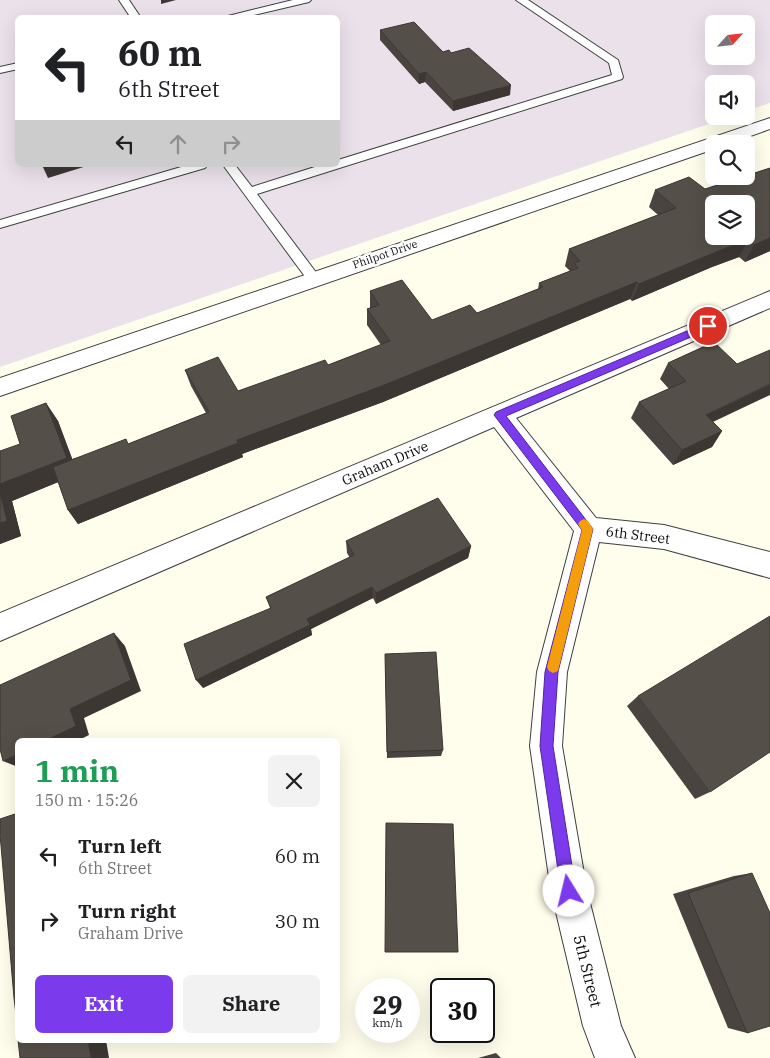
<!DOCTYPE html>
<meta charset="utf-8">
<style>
:root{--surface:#fff;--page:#f2f2f2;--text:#202124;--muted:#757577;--accent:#7c3aed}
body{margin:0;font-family:"IBM Plex Serif",serif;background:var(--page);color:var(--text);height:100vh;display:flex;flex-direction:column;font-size:19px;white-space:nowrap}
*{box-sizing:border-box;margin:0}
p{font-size:16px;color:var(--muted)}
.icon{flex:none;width:28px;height:28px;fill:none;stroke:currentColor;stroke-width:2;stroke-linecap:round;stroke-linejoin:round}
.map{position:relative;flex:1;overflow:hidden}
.sheet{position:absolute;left:15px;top:738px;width:325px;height:305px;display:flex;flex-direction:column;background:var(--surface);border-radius:8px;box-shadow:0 5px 20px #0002}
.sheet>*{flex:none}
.guide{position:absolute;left:15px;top:15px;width:325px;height:152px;border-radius:8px;box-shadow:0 5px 20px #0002;background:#fff;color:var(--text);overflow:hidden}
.needle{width:32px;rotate:63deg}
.buttons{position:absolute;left:705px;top:15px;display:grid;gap:10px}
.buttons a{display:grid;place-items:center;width:50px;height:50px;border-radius:8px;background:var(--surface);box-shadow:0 5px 20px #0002;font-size:25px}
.speed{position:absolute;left:355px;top:978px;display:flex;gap:10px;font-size:25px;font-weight:700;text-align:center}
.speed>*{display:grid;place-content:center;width:65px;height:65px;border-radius:50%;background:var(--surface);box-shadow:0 5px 20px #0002;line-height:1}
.speed small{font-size:12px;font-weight:400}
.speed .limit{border:2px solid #111;border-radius:8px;background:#fff;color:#111}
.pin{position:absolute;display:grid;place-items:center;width:42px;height:42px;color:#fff;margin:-21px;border:2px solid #fff;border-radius:50%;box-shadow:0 1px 5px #0007}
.me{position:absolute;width:55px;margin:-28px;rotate:351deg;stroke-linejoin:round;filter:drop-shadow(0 0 4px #0008)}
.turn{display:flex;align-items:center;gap:18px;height:105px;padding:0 20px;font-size:22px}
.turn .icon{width:65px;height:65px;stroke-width:2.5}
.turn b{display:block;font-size:35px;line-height:42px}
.lanes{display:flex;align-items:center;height:48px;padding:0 20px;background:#0003;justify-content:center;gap:25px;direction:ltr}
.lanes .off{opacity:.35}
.round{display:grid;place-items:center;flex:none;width:52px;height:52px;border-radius:8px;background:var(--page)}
.summary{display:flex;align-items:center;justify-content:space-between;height:85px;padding:0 20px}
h1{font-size:30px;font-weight:700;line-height:38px;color:#1e9e55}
.button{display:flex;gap:10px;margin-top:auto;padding:10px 20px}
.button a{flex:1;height:58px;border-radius:8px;background:var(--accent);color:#fff;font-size:20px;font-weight:700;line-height:58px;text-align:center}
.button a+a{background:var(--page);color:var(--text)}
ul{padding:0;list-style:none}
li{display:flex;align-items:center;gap:15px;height:65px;padding:0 20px}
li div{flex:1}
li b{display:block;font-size:19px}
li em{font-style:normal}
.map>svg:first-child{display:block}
.industrial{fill:#ebe1eb;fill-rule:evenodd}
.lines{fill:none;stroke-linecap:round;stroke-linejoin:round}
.service-casing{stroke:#3f3f3f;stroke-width:2}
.minor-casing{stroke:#3f3f3f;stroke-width:2}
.service{fill:#fff;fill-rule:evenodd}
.minor{fill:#fff;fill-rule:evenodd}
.wall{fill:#49443f}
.shaded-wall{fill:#3c3733}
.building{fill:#554f49;stroke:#3c3733;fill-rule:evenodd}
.route{fill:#7c3aed;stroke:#51269a}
.slow{fill:#f59e0b}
.labels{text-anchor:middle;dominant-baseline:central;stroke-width:5;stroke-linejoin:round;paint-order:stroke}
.far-street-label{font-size:11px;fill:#0c0c0c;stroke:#fff}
.street-label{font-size:14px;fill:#0c0c0c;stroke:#fff}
.near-street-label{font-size:16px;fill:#0c0c0c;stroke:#fff}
</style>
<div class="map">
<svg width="770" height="1058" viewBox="0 0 770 1058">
<rect width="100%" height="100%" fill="#fffeec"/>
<path class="industrial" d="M 0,0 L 770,0 L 770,103 L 746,111 L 746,84 L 714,84 L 714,116 L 732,116 L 0,367 ZM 18,18 L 338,18 L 338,165 L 18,165 ZM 714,24 L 746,24 L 746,56 L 714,56 Z"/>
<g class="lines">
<g class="service-casing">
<g id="service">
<path d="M 119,0 L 129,0 L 141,18 L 131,18 Z"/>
<path d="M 293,0 L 311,0 L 309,2 L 241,18 L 220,18 Z"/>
<path d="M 516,0 L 528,0 L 618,60 L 623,77 L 622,79 L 257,194 L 321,279 L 319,282 L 309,282 L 223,165 L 235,165 L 252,187 L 321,165 L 338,165 L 338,160 L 612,75 L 609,63 Z"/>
<path d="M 18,63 L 18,69 L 0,73 L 0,67 Z"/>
<path d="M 188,165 L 207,165 L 205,168 L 0,228 L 0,220 Z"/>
</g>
</g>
<g class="minor-casing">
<g id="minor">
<path d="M 770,118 L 770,129 L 728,144 L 714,144 L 714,149 L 0,396 L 0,378 Z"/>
<path d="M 770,291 L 770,308 L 516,418 L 596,518 L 664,525 L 770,552 L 770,578 L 664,549 L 599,542 L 567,672 L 562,746 L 587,891 L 621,1026 L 635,1058 L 595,1058 L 583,1026 L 551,891 L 530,746 L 537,672 L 574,531 L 494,427 L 0,641 L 0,613 Z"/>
</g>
</g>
<use href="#service" class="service"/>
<use href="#minor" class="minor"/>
</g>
<g class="wall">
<path d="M 380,30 L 443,52 L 451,53 L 510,95 L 453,111 L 425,82 L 419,84 L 380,40 Z"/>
<path d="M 770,168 L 770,251 L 745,262 L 739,257 L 712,267 L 632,301 L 630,299 L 383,402 L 242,454 L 243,457 L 78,524 L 68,510 L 58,482 L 12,501 L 21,536 L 0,544 L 20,444 L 46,403 L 58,421 L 72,459 L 128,444 L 206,413 L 191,386 L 185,370 L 238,391 L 328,365 L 381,345 L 367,325 L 367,309 L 370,308 L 370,291 L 432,320 L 477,313 L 538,289 L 539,283 L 570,271 L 565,266 L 569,249 L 658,215 L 649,207 L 655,190 L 705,189 Z"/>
<path d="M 714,342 L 713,422 L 722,431 L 712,447 L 673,465 L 631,418 L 639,402 L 669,389 L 660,379 L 668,363 Z"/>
<path d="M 346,541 L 471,546 L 468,558 L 376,604 L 373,598 L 311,629 L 312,635 L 203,688 L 270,608 L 266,597 L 350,558 L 347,553 Z"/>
<path d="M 385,654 L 443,750 L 441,756 L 387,758 Z"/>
<path d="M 638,696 L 710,792 L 695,799 L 627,706 Z"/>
<path d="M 752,873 L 747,1033 L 728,1028 L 673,894 L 734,876 Z"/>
<path d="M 496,1053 L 501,1058 L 478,1058 Z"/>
</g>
<g class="shaded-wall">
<path d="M 161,0 L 176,0 L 161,4 Z"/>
<path d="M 426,72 L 425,82 L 419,84 L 419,74 Z"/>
<path d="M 511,85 L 510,95 L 453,111 L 453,101 Z"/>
<path d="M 42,165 L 90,165 L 48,178 Z"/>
<path d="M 770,238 L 770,251 L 745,262 L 754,245 Z"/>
<path d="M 748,240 L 739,257 L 712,267 L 632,301 L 639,284 L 721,250 Z"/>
<path d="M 637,282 L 630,299 L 383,402 L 242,454 L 243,457 L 78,524 L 68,510 L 237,440 Z"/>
<path d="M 770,384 L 770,395 L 696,430 L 706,415 Z"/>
<path d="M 46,403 L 58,421 L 78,474 L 12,501 L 21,536 L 0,544 L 0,484 Z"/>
<path d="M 722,431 L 712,447 L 673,465 L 682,450 Z"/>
<path d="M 471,546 L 468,558 L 376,604 L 376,593 Z"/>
<path d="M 372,587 L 373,598 L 311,629 L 312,635 L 203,688 L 196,680 L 307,619 Z"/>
<path d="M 114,633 L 125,646 L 141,691 L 84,718 L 89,735 L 79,740 L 47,740 L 70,709 Z"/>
<path d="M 18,754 L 18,767 L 3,761 Z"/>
<path d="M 88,1040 L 106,1040 L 109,1058 L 91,1058 Z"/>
</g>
<g class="building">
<path d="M 414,22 L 443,52 L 449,50 L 451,53 L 469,48 L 511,85 L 453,101 L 426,72 L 419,74 L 380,30 Z"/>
<path d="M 770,168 L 770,238 L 754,245 L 748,240 L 721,250 L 639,284 L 637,282 L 382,386 L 237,440 L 238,443 L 68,510 L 53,467 L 126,439 L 128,444 L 209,412 L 185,370 L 218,357 L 238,391 L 325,360 L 328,365 L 390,341 L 367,309 L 379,305 L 370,291 L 402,280 L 432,320 L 470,305 L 477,313 L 543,287 L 539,283 L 578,268 L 574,263 L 580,261 L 569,249 L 676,208 L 655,190 L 689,177 L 705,189 ZM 714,204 L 746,204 L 746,236 L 714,236 Z"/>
<path d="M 714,342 L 737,364 L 770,350 L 770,384 L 706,415 L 722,431 L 682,450 L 639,402 L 686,381 L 668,363 Z"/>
<path d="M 46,403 L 67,458 L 0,484 L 0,451 L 20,444 L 11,416 Z"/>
<path d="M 0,492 L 7,521 L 0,523 Z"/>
<path d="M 438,498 L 471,546 L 376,593 L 372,587 L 307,619 L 310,625 L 196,680 L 184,644 L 271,608 L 266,597 L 354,555 L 346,541 Z"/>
<path d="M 770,616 L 770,752 L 710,792 L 638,696 Z"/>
<path d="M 114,633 L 131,680 L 70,709 L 76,726 L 47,740 L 18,740 L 18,754 L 3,761 L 0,749 L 0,685 Z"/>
<path d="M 436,652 L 443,750 L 387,752 L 385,654 Z"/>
<path d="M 18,813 L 18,1031 L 14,998 L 0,834 L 0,819 Z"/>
<path d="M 386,823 L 453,824 L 458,952 L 385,952 Z"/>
<path d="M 752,873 L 770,913 L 770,1026 L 747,1033 L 688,893 Z"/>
<path d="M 18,1040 L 88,1040 L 91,1058 L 20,1058 Z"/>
</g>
<path class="route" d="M 708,322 L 712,323 L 712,328 L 506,416 L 593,529 L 558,672 L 553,746 L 576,891 L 574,896 L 569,898 L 563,896 L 561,891 L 540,746 L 545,672 L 582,530 L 494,415 L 496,412 Z"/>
<path class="slow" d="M 584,519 L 588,521 L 593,529 L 559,667 L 558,671 L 553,673 L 549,671 L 547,667 L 582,530 L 578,524 L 580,521 Z"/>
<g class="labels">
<g class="far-street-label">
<text transform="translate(385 254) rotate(-19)">Philpot Drive</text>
</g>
<g class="street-label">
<text transform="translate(385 463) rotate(-23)">Graham Drive</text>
<text transform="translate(638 535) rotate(7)">6th Street</text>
</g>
<g class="near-street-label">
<text transform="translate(588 971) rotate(76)">5th Street</text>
</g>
</g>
</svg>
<div class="buttons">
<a><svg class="needle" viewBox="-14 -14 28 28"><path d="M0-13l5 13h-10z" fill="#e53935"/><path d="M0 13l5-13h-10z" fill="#757577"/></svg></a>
<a><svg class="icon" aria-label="sound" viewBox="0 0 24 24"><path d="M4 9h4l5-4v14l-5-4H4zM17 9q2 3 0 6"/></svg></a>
<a><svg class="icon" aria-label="search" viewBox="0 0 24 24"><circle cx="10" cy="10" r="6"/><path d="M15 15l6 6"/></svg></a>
<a><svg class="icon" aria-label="layers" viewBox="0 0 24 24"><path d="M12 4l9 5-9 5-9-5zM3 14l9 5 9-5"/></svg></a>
</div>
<div class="speed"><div>29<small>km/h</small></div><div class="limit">30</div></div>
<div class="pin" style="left:708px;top:326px;background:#d93025"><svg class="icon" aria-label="arrive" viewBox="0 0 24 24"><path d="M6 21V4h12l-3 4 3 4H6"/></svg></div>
<svg class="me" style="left:569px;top:891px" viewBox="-20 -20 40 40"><circle r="19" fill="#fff"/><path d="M0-13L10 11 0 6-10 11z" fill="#7c3aed"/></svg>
<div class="guide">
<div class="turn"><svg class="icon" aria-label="left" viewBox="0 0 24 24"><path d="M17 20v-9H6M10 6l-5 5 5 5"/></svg><div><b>60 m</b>6th Street</div></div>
<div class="lanes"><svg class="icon" aria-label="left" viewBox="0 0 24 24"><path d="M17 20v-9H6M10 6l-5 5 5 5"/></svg><svg class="icon off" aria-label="ahead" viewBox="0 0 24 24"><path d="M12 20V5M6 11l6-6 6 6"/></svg><svg class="icon off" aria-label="right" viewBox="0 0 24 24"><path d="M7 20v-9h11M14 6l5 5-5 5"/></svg></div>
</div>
<section class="sheet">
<div class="summary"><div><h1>1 min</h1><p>150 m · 15:26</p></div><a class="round"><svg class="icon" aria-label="close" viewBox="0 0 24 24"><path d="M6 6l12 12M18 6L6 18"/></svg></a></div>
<ul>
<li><svg class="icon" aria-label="left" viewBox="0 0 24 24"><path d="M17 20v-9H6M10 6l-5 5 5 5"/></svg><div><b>Turn left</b><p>6th Street</p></div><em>60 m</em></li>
<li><svg class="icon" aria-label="right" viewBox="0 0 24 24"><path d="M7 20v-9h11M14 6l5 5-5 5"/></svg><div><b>Turn right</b><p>Graham Drive</p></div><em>30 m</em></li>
</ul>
<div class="button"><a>Exit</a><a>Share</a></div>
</section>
</div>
